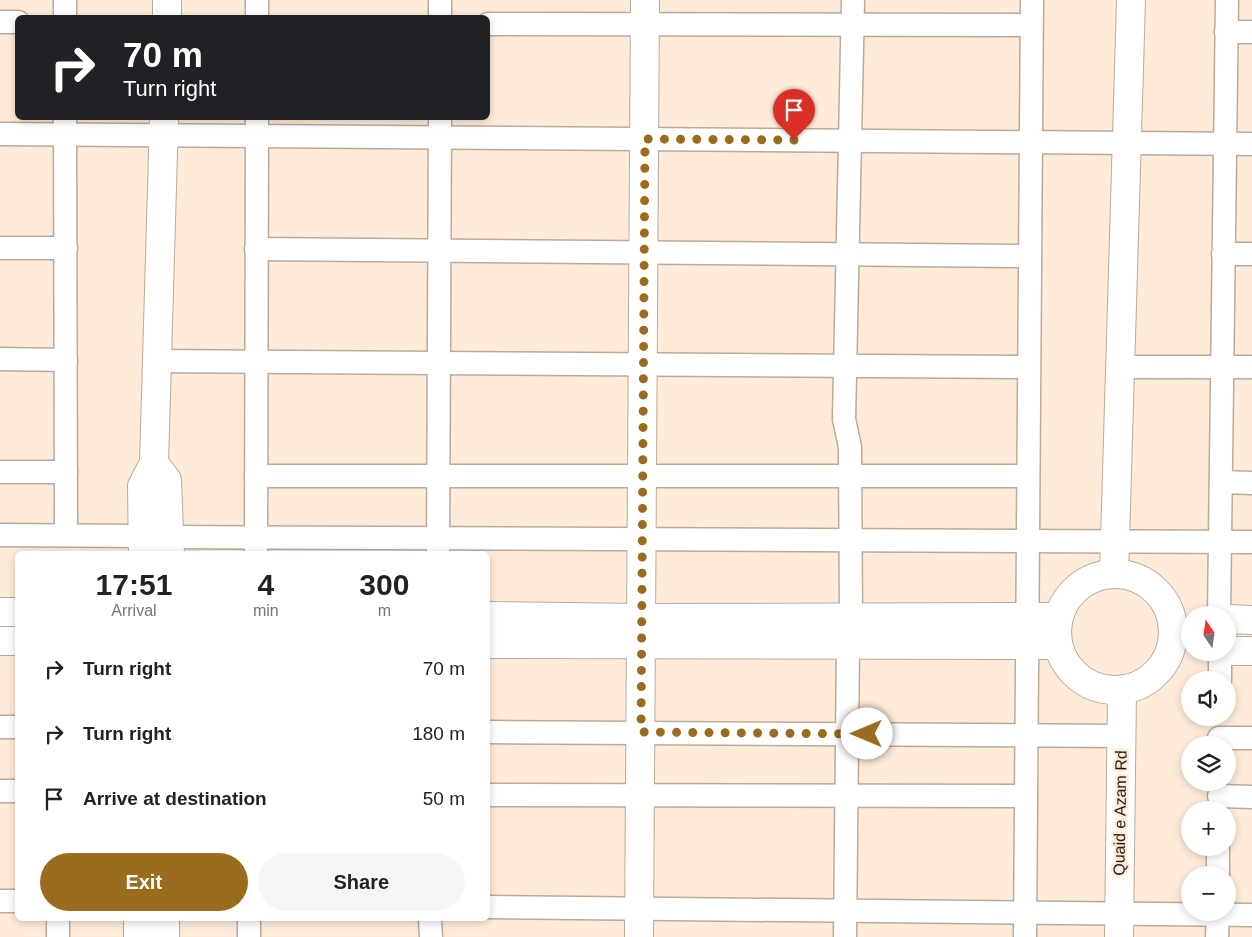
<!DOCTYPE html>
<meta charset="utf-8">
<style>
:root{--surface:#fff;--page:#f6f6f6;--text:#222;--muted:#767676;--accent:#9a6c1d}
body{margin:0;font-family:Arial,sans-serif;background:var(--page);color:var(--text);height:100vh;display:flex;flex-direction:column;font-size:19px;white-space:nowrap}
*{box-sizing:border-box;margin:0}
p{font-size:16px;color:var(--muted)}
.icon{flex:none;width:28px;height:28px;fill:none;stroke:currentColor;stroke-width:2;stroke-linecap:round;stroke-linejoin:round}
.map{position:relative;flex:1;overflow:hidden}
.side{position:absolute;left:15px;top:551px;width:475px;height:370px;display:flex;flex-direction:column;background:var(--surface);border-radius:8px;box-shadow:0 2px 8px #0003}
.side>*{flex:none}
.guide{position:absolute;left:15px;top:15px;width:475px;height:105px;border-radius:8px;box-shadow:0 2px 8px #0003;background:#202124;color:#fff;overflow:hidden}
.needle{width:32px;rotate:347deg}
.controls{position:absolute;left:1181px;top:606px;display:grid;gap:10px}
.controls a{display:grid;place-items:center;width:55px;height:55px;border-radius:50%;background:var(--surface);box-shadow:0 2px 8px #0003;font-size:25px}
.pin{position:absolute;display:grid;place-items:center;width:42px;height:42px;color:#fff;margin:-51px -21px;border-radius:50% 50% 50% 0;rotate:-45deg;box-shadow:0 0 5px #0007}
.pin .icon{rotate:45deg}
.me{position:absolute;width:55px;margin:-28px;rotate:270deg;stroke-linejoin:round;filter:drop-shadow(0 0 4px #0008)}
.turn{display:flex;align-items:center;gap:18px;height:105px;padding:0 25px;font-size:22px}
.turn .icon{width:65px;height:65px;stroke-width:2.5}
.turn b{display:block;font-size:35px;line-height:42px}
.eta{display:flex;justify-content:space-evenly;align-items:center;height:85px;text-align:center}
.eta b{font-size:30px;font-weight:700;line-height:35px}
.action{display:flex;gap:10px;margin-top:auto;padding:10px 25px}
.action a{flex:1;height:58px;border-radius:30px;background:var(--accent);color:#fff;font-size:20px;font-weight:700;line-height:58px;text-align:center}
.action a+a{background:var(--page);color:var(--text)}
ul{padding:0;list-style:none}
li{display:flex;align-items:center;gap:15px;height:65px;padding:0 25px}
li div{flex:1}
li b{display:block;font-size:19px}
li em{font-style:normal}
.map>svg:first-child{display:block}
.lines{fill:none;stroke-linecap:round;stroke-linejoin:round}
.street-casing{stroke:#bbaa9a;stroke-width:25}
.secondary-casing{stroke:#bbaa9a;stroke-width:30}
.street{stroke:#fff;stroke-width:22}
.secondary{stroke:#fff;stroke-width:28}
.route{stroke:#9a6c1d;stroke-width:9;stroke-dasharray:0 16.2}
.labels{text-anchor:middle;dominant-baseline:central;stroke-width:5;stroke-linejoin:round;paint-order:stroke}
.street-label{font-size:16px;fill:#211a14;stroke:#feebda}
</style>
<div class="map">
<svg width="1252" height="937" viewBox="0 0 1252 937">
<rect width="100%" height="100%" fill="#feebda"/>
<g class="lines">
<g class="street-casing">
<g id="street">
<path d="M 65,0 L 65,18"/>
<path d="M 257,18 L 257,0"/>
<path d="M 440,18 L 440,0"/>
<path d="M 0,22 L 18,22"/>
<path d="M 488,24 L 1031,25"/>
<path d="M 1226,32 L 1252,32"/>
<path d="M 65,118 L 66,535"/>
<path d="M 0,134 L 1252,144"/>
<path d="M 0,248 L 66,248"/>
<path d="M 256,249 L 1030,256"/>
<path d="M 1223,254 L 1252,254"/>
<path d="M 0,359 L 66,360"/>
<path d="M 157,361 L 1029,367"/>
<path d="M 1120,367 L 1252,367"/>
<path d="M 0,472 L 66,472"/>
<path d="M 256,476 L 1028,476"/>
<path d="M 1221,482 L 1252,483"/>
<path d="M 0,535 L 144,536"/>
<path d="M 169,537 L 1252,542"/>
<path d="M 256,554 L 257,118"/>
<path d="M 438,554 L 440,118"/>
<path d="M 1219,615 L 1227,0"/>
<path d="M 851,618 L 850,447 L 844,419 L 853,0"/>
<path d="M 1220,680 L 1220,652"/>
<path d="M 0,727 L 18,727"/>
<path d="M 488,732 L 1121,736"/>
<path d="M 1219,738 L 1252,738"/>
<path d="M 0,791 L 18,791"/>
<path d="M 488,795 L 1026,796"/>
<path d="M 1219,796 L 1252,797"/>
<path d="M 1218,875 L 1218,848"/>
<path d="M 0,901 L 18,901"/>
<path d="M 488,907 L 1252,915"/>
<path d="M 430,919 L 431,937"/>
<path d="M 58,937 L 58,919"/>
<path d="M 249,937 L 249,919"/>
<path d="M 845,937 L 848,645"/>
<path d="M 1025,937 L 1032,0"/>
<path d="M 1217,937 L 1218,912"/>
</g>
</g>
<g class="secondary-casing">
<g id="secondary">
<path d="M 167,18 L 167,0"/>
<path d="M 154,463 L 167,480 L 170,554"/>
<path d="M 143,554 L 142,486 L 154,463 L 164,118"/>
<path d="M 1114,574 L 1131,0"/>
<circle cx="1115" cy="632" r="58"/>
<path d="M 0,612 L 18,612"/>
<path d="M 488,616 L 642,618 L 1058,617"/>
<path d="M 1228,619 L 1252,620"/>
<path d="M 0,641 L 18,641"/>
<path d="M 488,644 L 1058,645"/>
<path d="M 1228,651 L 1252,651"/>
<path d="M 138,937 L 138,919"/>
<path d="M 165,937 L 165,919"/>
<path d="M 639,937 L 645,0"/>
<path d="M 1119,937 L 1122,690"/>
</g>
</g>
<use href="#street" class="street"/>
<use href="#secondary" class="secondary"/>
</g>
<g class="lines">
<path class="route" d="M 794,140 L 645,139 L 641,732 L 867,734"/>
</g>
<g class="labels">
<g class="street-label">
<text transform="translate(1120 813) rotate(-89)">Quaid e Azam Rd</text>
</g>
</g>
</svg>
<div class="controls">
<a><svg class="needle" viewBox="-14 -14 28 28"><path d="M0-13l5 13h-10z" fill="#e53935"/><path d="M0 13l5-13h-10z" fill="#767676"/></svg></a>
<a><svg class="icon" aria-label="sound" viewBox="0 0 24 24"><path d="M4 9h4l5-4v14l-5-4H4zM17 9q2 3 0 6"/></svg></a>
<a><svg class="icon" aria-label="layers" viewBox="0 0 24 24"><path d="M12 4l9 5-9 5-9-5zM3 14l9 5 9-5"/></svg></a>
<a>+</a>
<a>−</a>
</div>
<div class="pin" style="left:794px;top:140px;background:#d93025"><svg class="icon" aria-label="arrive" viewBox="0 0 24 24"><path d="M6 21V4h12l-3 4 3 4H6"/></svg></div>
<svg class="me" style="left:867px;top:734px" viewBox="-20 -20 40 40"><circle r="19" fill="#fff"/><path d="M0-13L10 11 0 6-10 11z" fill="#9a6c1d"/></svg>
<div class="guide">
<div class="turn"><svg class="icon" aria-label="right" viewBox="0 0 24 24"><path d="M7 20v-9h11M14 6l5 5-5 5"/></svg><div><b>70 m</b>Turn right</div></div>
</div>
<section class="side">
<div class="eta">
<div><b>17:51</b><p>Arrival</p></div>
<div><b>4</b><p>min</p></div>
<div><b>300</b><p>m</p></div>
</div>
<ul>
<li><svg class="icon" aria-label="right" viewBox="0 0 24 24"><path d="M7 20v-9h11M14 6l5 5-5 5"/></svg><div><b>Turn right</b></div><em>70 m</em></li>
<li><svg class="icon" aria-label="right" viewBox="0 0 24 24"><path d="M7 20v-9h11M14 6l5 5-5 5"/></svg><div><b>Turn right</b></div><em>180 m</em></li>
<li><svg class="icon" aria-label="arrive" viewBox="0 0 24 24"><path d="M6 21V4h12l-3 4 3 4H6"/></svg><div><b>Arrive at destination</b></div><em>50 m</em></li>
</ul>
<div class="action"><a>Exit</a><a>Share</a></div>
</section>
</div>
